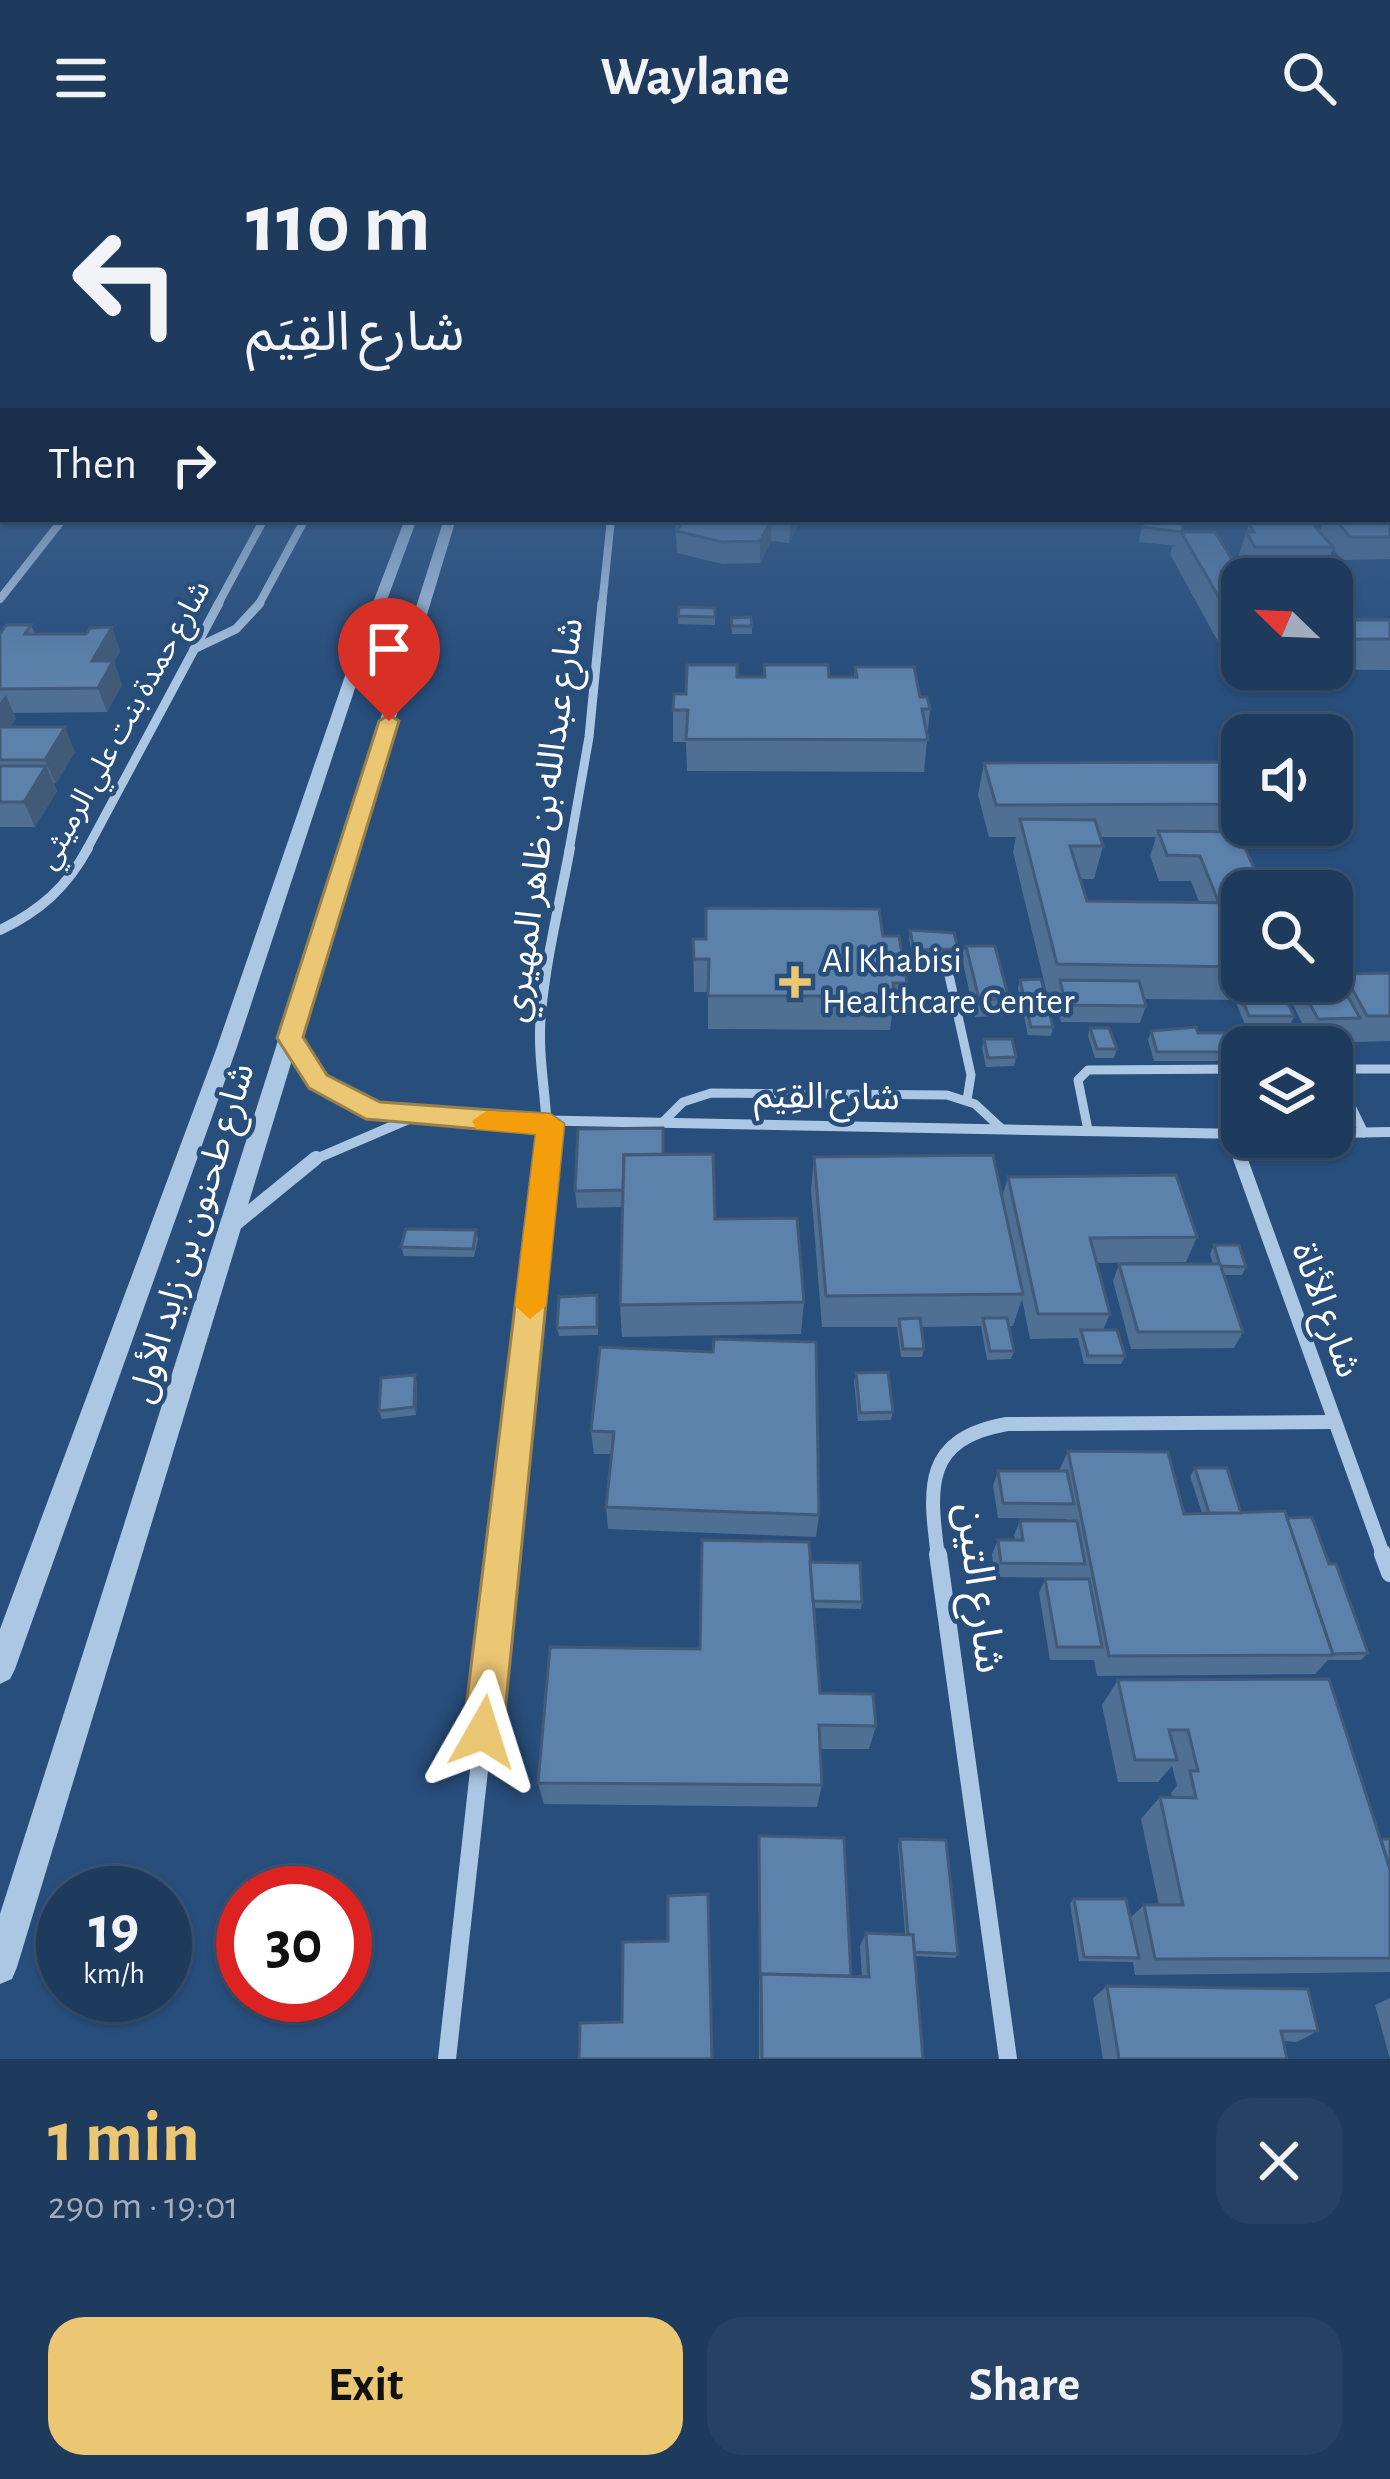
<!DOCTYPE html>
<meta charset="utf-8">
<style>
:root{--surface:#1e3a5d;--page:#264163;--text:#f1f3f6;--muted:#a1adbc;--line:#3c5472;--accent:#ebc673}
body{margin:0;font-family:"Alegreya Sans","Noto Sans Arabic",sans-serif;background:var(--page);color:var(--text);height:100vh;display:flex;flex-direction:column;font-size:45px;white-space:nowrap}
*{box-sizing:border-box;margin:0}
p{font-size:39px;color:var(--muted)}
.icon{flex:none;width:66px;height:66px;fill:none;stroke:currentColor;stroke-width:2;stroke-linecap:round;stroke-linejoin:round}
.map{position:relative;height:1903px;overflow:hidden}
.drawer{display:flex;flex-direction:column;background:var(--surface);flex:1}
.drawer>*{flex:none}
.banner{position:absolute;left:0px;top:0px;width:1392px;height:366px;box-shadow:0 3px 9px #0004,0 0 0 3px var(--line);background:#1e3a5d;color:var(--text);overflow:hidden}
.needle{width:78px;rotate:293deg}
.controls{position:absolute;left:1221px;top:402px;display:grid;gap:24px}
.controls a{display:grid;place-items:center;width:132px;height:132px;border-radius:24px;background:var(--surface);box-shadow:0 3px 9px #0004,0 0 0 3px var(--line);font-size:60px}
.speed{position:absolute;left:36px;top:1710px;display:flex;gap:24px;font-size:60px;font-weight:700;text-align:center}
.speed>*{display:grid;place-content:center;width:156px;height:156px;border-radius:50%;background:var(--surface);box-shadow:0 3px 9px #0004,0 0 0 3px var(--line);line-height:1}
.speed small{font-size:30px;font-weight:400}
.speed .limit{border:18px solid #d22;background:#fff;color:#111}
.pin{position:absolute;display:grid;place-items:center;width:102px;height:102px;color:#fff;margin:-123px -51px;border-radius:50% 50% 50% 0;rotate:-45deg;box-shadow:0 0 12px #0007}
.pin .icon{rotate:45deg}
.me{position:absolute;width:132px;margin:-66px;rotate:6deg;stroke-linejoin:round;filter:drop-shadow(0 0 9px #0008)}
.turn{display:flex;align-items:center;gap:42px;height:252px;padding:0 48px;font-size:54px}
.turn .icon{width:156px;height:156px;stroke-width:2.5}
.turn b{display:block;font-size:84px;line-height:102px}
.then{display:flex;align-items:center;height:114px;padding:0 48px;background:#0003;gap:24px;font-size:45px}
.round{display:grid;place-items:center;flex:none;width:126px;height:126px;border-radius:36px;background:var(--page)}
.head{display:flex;align-items:center;justify-content:space-between;height:204px;padding:0 48px}
h1{font-size:72px;font-weight:700;line-height:90px;color:var(--accent)}
.cta{display:flex;gap:24px;margin-top:auto;padding:24px 48px}
.cta a{flex:1;height:138px;border-radius:36px;background:var(--accent);color:#111;font-size:48px;font-weight:700;line-height:138px;text-align:center}
.cta a+a{background:var(--page);color:var(--text)}
header{display:flex;justify-content:space-between;align-items:center;height:156px;padding:0 48px;background:var(--surface);font-size:54px;font-weight:700}
.map>svg:first-child{display:block}
.lines{fill:none;stroke-linecap:round;stroke-linejoin:round}
.service{stroke:#acc7e4;stroke-width:9}
.minor-far4{stroke:#acc7e4;stroke-width:8}
.minor-far3{stroke:#acc7e4;stroke-width:9}
.minor-far2{stroke:#acc7e4;stroke-width:10}
.minor-far1{stroke:#acc7e4;stroke-width:14}
.minor{stroke:#acc7e4;stroke-width:18}
.tertiary{fill:#acc7e4;fill-rule:evenodd}
.wall{fill:#4f6f93;fill-rule:evenodd}
.shaded-wall{fill:#405a78}
.building{fill:#5c81ab;stroke:#405a78;stroke-width:3}
.route{fill:#ebc673;stroke:#99814b;stroke-width:3}
.slow{fill:#f59e0b}
.poi-dot{fill:#ebc673;stroke:#284e7c;stroke-width:4.5}
.labels{text-anchor:middle;dominant-baseline:central;stroke-width:9;stroke-linejoin:round;paint-order:stroke}
.far-street-label{font-size:30px;fill:#fff;stroke:#284e7c}
.street-label{font-size:36px;fill:#fff;stroke:#284e7c}
.poi-label{font-size:36px;fill:#fff;stroke:#284e7c;text-anchor:start}
.near-street-label{font-size:42px;fill:#fff;stroke:#284e7c}
</style>
<header><svg class="icon" aria-label="menu" viewBox="0 0 24 24"><path d="M4 6h16M4 12h16M4 18h16"/></svg>Waylane<svg class="icon" aria-label="search" viewBox="0 0 24 24"><circle cx="10" cy="10" r="6"/><path d="M15 15l6 6"/></svg></header>
<div class="map">
<svg width="1390" height="1903" viewBox="0 0 1390 1903">
<rect width="100%" height="100%" fill="#284e7c"/>
<g class="lines">
<g class="service">
<path d="M 947,810 L 971,919 L 967,944"/>
<path d="M 1332,913 L 1390,913"/>
<path d="M 1333,913 L 1364,977"/>
<path d="M 659,970 L 683,946 L 711,937 L 947,939 L 975,948 L 1002,973"/>
<path d="M 1088,974 L 1078,924 L 1088,914 L 1242,913"/>
</g>
<g class="minor-far4">
<path d="M 0,443 L 63,363"/>
<path d="M 217,450 L 264,363"/>
<path d="M 258,450 L 305,363"/>
<path d="M 602,450 L 611,363"/>
</g>
<g class="minor-far3">
<path d="M 194,493 L 236,473 L 260,447"/>
<path d="M 86,695 L 219,447"/>
<path d="M 569,695 L 589,581 L 602,447"/>
</g>
<g class="minor-far2">
<path d="M 0,774 C 40,755 67,731 88,692"/>
<path d="M 290,882 C 317,932 358,951 412,962 L 1242,978"/>
<path d="M 1332,977 L 1390,976"/>
<path d="M 1231,978 L 1241,1005"/>
<path d="M 311,1005 L 409,963"/>
<path d="M 546,1005 C 551,955 536,908 541,857 C 546,802 560,746 570,692"/>
</g>
<g class="minor-far1">
<path d="M 1240,1002 L 1384,1401"/>
<path d="M 234,1069 L 316,1002"/>
<path d="M 502,1401 L 546,1002"/>
<path d="M 938,1401 C 929,1331 923,1283 1007,1268 L 1334,1266"/>
</g>
<g class="minor">
<path d="M 938,1398 L 1008,1903"/>
<path d="M 1383,1398 L 1390,1417"/>
<path d="M 447,1903 L 503,1398"/>
</g>
<g class="tertiary">
<path d="M 405,363 L 417,363 L 360,517 L 237,891 L 15,1513 L 10,1523 L 0,1528 L 0,1473 L 217,891 L 346,517 Z"/>
<path d="M 444,363 L 456,363 L 17,1811 L 12,1823 L 0,1828 L 0,1758 Z"/>
</g>
</g>
<g class="wall">
<path d="M 1390,353 L 1390,403 L 1342,404 L 1333,392 L 1323,420 L 1246,420 L 1237,405 L 1249,368 L 1320,376 L 1324,363 L 1389,363 Z"/>
<path d="M 675,363 L 820,363 L 797,364 L 797,370 L 789,387 L 771,385 L 760,407 L 722,408 L 677,397 Z"/>
<path d="M 1143,363 L 1182,376 L 1242,423 L 1242,513 L 1332,513 L 1332,483 L 1390,483 L 1390,514 L 1233,513 L 1170,398 L 1172,391 L 1177,390 L 1139,386 Z"/>
<path d="M 679,451 L 715,452 L 715,469 L 678,468 Z"/>
<path d="M 731,462 L 752,470 L 752,478 L 732,478 Z"/>
<path d="M 31,469 L 35,478 L 120,495 L 114,506 L 122,529 L 107,556 L 13,557 L 16,563 L 10,571 L 75,596 L 54,628 L 57,635 L 35,671 L 0,671 L 0,478 Z"/>
<path d="M 764,509 L 829,521 L 854,521 L 855,511 L 920,541 L 930,553 L 924,616 L 687,615 L 686,586 L 673,586 L 673,554 L 686,538 L 737,521 L 764,521 Z"/>
<path d="M 984,607 L 1242,631 L 1243,669 L 1239,679 L 1242,735 L 1242,825 L 1299,825 L 1290,845 L 1287,845 L 1294,860 L 1290,869 L 1245,869 L 1235,844 L 1144,843 L 1146,850 L 1140,867 L 1061,866 L 1055,842 L 1048,842 L 1013,696 L 1016,681 L 989,681 L 978,639 ZM 1100,681 L 1156,681 L 1150,700 L 1159,725 L 1191,725 L 1199,746 L 1087,745 L 1080,723 L 1094,723 L 1103,690 Z"/>
<path d="M 910,774 L 958,793 L 956,802 L 913,802 L 909,783 Z"/>
<path d="M 883,780 L 907,827 L 901,860 L 892,860 L 890,874 L 708,873 L 708,836 L 694,836 L 693,783 Z"/>
<path d="M 962,790 L 1009,843 L 1005,860 L 975,861 L 961,798 Z"/>
<path d="M 1390,817 L 1390,885 L 1354,886 L 1350,880 L 1309,881 L 1293,849 L 1301,831 L 1338,830 L 1344,818 Z"/>
<path d="M 1020,824 L 1053,871 L 1051,880 L 1028,879 L 1018,832 Z"/>
<path d="M 1090,872 L 1117,893 L 1114,902 L 1095,902 L 1088,880 Z"/>
<path d="M 1151,875 L 1198,877 L 1231,896 L 1227,905 L 1154,905 L 1148,884 Z"/>
<path d="M 1259,876 L 1284,891 L 1258,891 L 1255,885 Z"/>
<path d="M 984,883 L 1016,901 L 1014,910 L 986,911 L 982,892 Z"/>
<path d="M 663,998 L 715,1063 L 804,1146 L 801,1178 L 622,1181 L 620,1149 L 623,1051 L 577,1052 L 575,1035 Z"/>
<path d="M 814,1001 L 1002,1041 L 1008,1021 L 1197,1081 L 1186,1106 L 1096,1107 L 1110,1158 L 1103,1174 L 1125,1200 L 1121,1208 L 1084,1208 L 1078,1182 L 1030,1183 L 1022,1143 L 1013,1170 L 1009,1170 L 1014,1195 L 1011,1203 L 987,1204 L 981,1170 L 921,1171 L 924,1193 L 922,1201 L 901,1201 L 897,1171 L 822,1171 L 811,1034 Z"/>
<path d="M 476,1074 L 478,1083 L 474,1101 L 404,1100 L 401,1091 Z"/>
<path d="M 1214,1089 L 1246,1111 L 1242,1119 L 1224,1119 L 1243,1176 L 1234,1192 L 1131,1193 L 1113,1125 L 1119,1108 L 1213,1108 L 1210,1098 Z"/>
<path d="M 598,1148 L 598,1179 L 559,1180 L 557,1172 Z"/>
<path d="M 600,1191 L 819,1359 L 816,1381 L 608,1373 L 606,1351 L 611,1298 L 594,1298 L 591,1275 Z"/>
<path d="M 856,1217 L 893,1256 L 891,1264 L 858,1265 L 854,1225 Z"/>
<path d="M 417,1227 L 416,1259 L 382,1263 L 379,1255 Z"/>
<path d="M 1068,1295 L 1184,1358 L 1202,1357 L 1190,1320 L 1195,1312 L 1241,1357 L 1287,1362 L 1329,1408 L 1368,1497 L 1361,1504 L 1328,1504 L 1315,1518 L 1097,1520 L 1094,1504 L 1050,1504 L 1039,1437 L 1045,1423 L 1078,1422 L 995,1421 L 992,1398 L 998,1384 L 1015,1384 L 1014,1379 L 1020,1365 L 1067,1365 L 1067,1363 L 998,1362 L 993,1330 L 998,1315 L 1059,1315 Z"/>
<path d="M 810,1406 L 862,1446 L 861,1453 L 813,1452 L 820,1537 L 876,1570 L 869,1593 L 820,1593 L 822,1629 L 817,1651 L 544,1648 L 538,1627 L 700,1493 Z"/>
<path d="M 1329,1523 L 1390,1802 L 1390,1816 L 1135,1819 L 1133,1806 L 1079,1805 L 1070,1747 L 1074,1743 L 1130,1762 L 1144,1749 L 1159,1749 L 1141,1663 L 1160,1641 L 1172,1641 L 1171,1637 L 1177,1630 L 1172,1610 L 1158,1626 L 1118,1626 L 1102,1549 L 1118,1524 Z"/>
<path d="M 759,1680 L 851,1821 L 862,1821 L 860,1790 L 866,1777 L 905,1778 L 898,1689 L 900,1683 L 958,1798 L 955,1802 L 915,1800 L 923,1903 L 759,1903 Z"/>
<path d="M 1107,1830 L 1318,1875 L 1297,1886 L 1283,1885 L 1287,1903 L 1103,1903 L 1093,1842 Z"/>
<path d="M 1390,1842 L 1390,1903 L 1375,1849 Z"/>
</g>
<g class="shaded-wall">
<path d="M 772,363 L 771,385 L 760,407 L 760,385 Z"/>
<path d="M 791,363 L 797,363 L 797,370 L 789,387 Z"/>
<path d="M 112,471 L 120,495 L 114,506 L 122,529 L 107,556 L 98,532 L 92,505 Z"/>
<path d="M 6,539 L 16,563 L 0,587 L 0,547 Z"/>
<path d="M 65,571 L 75,596 L 56,628 L 45,604 Z"/>
<path d="M 46,610 L 57,635 L 35,671 L 24,646 Z"/>
<path d="M 415,1219 L 417,1227 L 416,1259 L 414,1251 Z"/>
</g>
<g class="building">
<path d="M 1389,353 L 1390,381 L 1350,381 L 1335,363 L 1389,363 Z"/>
<path d="M 684,363 L 772,363 L 760,385 L 722,386 L 677,375 Z"/>
<path d="M 1143,363 L 1169,363 L 1184,365 L 1182,376 L 1142,371 Z"/>
<path d="M 1249,368 L 1313,368 L 1333,391 L 1255,391 L 1246,376 L 1254,376 Z"/>
<path d="M 1181,376 L 1215,376 L 1244,423 L 1242,423 L 1242,481 Z"/>
<path d="M 679,451 L 715,452 L 715,461 L 678,460 Z"/>
<path d="M 751,461 L 752,470 L 732,470 L 731,462 Z"/>
<rect x="1332" y="464" width="58" height="19"/>
<path d="M 6,469 L 31,469 L 25,478 L 86,478 L 90,472 L 112,471 L 92,505 L 113,505 L 98,532 L 0,533 L 0,478 Z"/>
<path d="M 687,509 L 737,509 L 737,521 L 765,521 L 764,509 L 828,509 L 829,521 L 857,521 L 855,511 L 914,511 L 920,541 L 927,541 L 930,553 L 922,553 L 928,584 L 686,583 L 688,554 L 673,554 L 674,538 L 686,538 Z"/>
<path d="M 0,571 L 65,571 L 45,604 L 0,604 Z"/>
<path d="M 1229,606 L 1242,631 L 1242,648 L 996,649 L 984,607 Z"/>
<path d="M 0,610 L 46,610 L 24,646 L 0,646 Z"/>
<path d="M 1020,663 L 1095,664 L 1103,690 L 1070,690 L 1087,745 L 1242,747 L 1242,811 L 1057,808 Z"/>
<path d="M 1158,675 L 1238,676 L 1264,735 L 1242,735 L 1242,747 L 1219,747 L 1200,700 L 1167,699 Z"/>
<path d="M 706,752 L 879,753 L 883,780 L 899,780 L 907,827 L 893,827 L 895,840 L 708,840 L 709,803 L 694,803 L 693,783 L 706,783 Z"/>
<path d="M 910,774 L 954,777 L 958,793 L 914,794 Z"/>
<path d="M 966,790 L 995,790 L 1009,843 L 979,843 Z"/>
<path d="M 1390,817 L 1390,860 L 1367,860 L 1344,818 Z"/>
<path d="M 1041,823 L 1053,871 L 1031,871 L 1020,824 Z"/>
<path d="M 1060,824 L 1139,825 L 1146,850 L 1066,849 Z"/>
<path d="M 1342,830 L 1360,862 L 1318,863 L 1301,831 Z"/>
<path d="M 1239,835 L 1283,836 L 1294,860 L 1249,860 Z"/>
<path d="M 1196,871 L 1198,877 L 1224,877 L 1231,896 L 1157,896 L 1151,875 Z"/>
<path d="M 1090,872 L 1109,872 L 1117,893 L 1097,893 Z"/>
<path d="M 1259,876 L 1278,876 L 1284,891 L 1265,891 Z"/>
<path d="M 984,883 L 1012,883 L 1016,901 L 988,902 Z"/>
<path d="M 663,972 L 663,998 L 624,999 L 623,1034 L 575,1035 L 578,973 Z"/>
<path d="M 713,998 L 715,1063 L 797,1062 L 804,1146 L 620,1149 L 624,999 Z"/>
<path d="M 993,999 L 1023,1138 L 826,1140 L 814,1001 Z"/>
<path d="M 1176,1019 L 1197,1081 L 1090,1082 L 1110,1158 L 1038,1158 L 1008,1021 Z"/>
<path d="M 406,1073 L 476,1074 L 473,1093 L 401,1091 Z"/>
<path d="M 1214,1089 L 1239,1089 L 1246,1111 L 1220,1110 Z"/>
<path d="M 1119,1108 L 1220,1108 L 1243,1176 L 1138,1176 Z"/>
<path d="M 597,1139 L 597,1171 L 557,1172 L 559,1141 Z"/>
<path d="M 920,1162 L 924,1193 L 903,1193 L 899,1163 Z"/>
<path d="M 983,1162 L 1007,1162 L 1014,1195 L 990,1195 Z"/>
<path d="M 1081,1174 L 1117,1174 L 1125,1200 L 1088,1200 Z"/>
<path d="M 714,1183 L 816,1186 L 819,1359 L 606,1351 L 614,1276 L 591,1275 L 600,1191 L 713,1196 Z"/>
<path d="M 888,1216 L 893,1256 L 860,1257 L 856,1217 Z"/>
<path d="M 415,1219 L 414,1251 L 379,1255 L 381,1222 Z"/>
<path d="M 1068,1295 L 1168,1296 L 1184,1358 L 1285,1355 L 1333,1499 L 1109,1500 Z"/>
<path d="M 1195,1312 L 1227,1312 L 1241,1357 L 1209,1357 Z"/>
<path d="M 998,1315 L 1067,1315 L 1074,1348 L 1003,1347 Z"/>
<path d="M 1312,1361 L 1329,1408 L 1336,1408 L 1368,1497 L 1333,1498 L 1287,1362 Z"/>
<path d="M 1020,1365 L 1077,1365 L 1085,1408 L 1001,1407 L 998,1384 L 1023,1384 Z"/>
<path d="M 702,1384 L 809,1386 L 820,1537 L 873,1538 L 876,1570 L 819,1569 L 822,1629 L 538,1627 L 550,1491 L 700,1493 Z"/>
<path d="M 810,1406 L 860,1407 L 862,1446 L 813,1445 Z"/>
<path d="M 1045,1423 L 1089,1423 L 1102,1491 L 1057,1491 Z"/>
<path d="M 1329,1523 L 1390,1713 L 1390,1802 L 1155,1803 L 1144,1749 L 1183,1749 L 1160,1641 L 1196,1642 L 1190,1615 L 1198,1615 L 1188,1574 L 1169,1574 L 1177,1604 L 1135,1604 L 1118,1524 Z"/>
<path d="M 759,1680 L 844,1682 L 851,1820 L 761,1818 L 760,1822 Z"/>
<path d="M 900,1683 L 946,1684 L 958,1798 L 914,1796 L 913,1779 L 908,1779 Z"/>
<path d="M 1381,1683 L 1390,1683 L 1390,1713 Z"/>
<path d="M 708,1738 L 712,1903 L 579,1903 L 580,1867 L 622,1866 L 623,1786 L 668,1785 L 668,1740 Z"/>
<path d="M 1074,1743 L 1126,1743 L 1139,1802 L 1084,1801 Z"/>
<path d="M 866,1777 L 913,1779 L 923,1903 L 762,1903 L 761,1818 L 869,1821 Z"/>
<path d="M 1107,1830 L 1308,1833 L 1318,1875 L 1281,1875 L 1287,1903 L 1119,1903 Z"/>
</g>
<linearGradient id="sky" x2="0" y2="1"><stop stop-color="#162b44"/><stop offset="0.49" stop-color="#42638e"/><stop offset="1" stop-color="#42638e" stop-opacity="0"/></linearGradient>
<rect width="1390" height="523" fill="url(#sky)"/>
<path class="route" d="M 389,559 L 399,565 L 303,881 L 327,919 L 380,946 L 550,958 L 564,968 L 503,1576 L 497,1590 L 483,1596 L 469,1590 L 463,1576 L 536,978 L 366,963 L 309,932 L 277,882 L 379,565 Z"/>
<path class="slow" d="M 486,955 L 550,958 L 564,968 L 546,1150 L 530,1163 L 515,1150 L 536,978 L 476,973 L 472,965 Z"/>
<path class="poi-dot" d="M789 808h12v12h12v12h-12v12h-12v-12h-12v-12h12z"/>
<g class="labels">
<g class="far-street-label">
<text transform="translate(124 569) rotate(-61)">شارع حمدة بنت علي الرميثي</text>
</g>
<g class="street-label">
<text transform="translate(543 664) rotate(-82)">شارع عبدالله بن ظاهر المهيري</text>
<text transform="translate(827 941) rotate(1)">شارع القِيَم</text>
<text transform="translate(192 1077) rotate(-73)">شارع طحنون بن زايد الأول</text>
<text transform="translate(1326 1154) rotate(70)">شارع الأناة</text>
</g>
<g class="poi-label">
<text x="822" y="805">Al Khabisi<tspan x="822" dy="41">Healthcare Center</tspan></text>
</g>
<g class="near-street-label">
<text transform="translate(980 1432) rotate(83)">شارع التين</text>
</g>
</g>
</svg>
<div class="controls">
<a><svg class="needle" viewBox="-14 -14 28 28"><path d="M0-13l5 13h-10z" fill="#e53935"/><path d="M0 13l5-13h-10z" fill="#a1adbc"/></svg></a>
<a><svg class="icon" aria-label="sound" viewBox="0 0 24 24"><path d="M4 9h4l5-4v14l-5-4H4zM17 9q2 3 0 6"/></svg></a>
<a><svg class="icon" aria-label="search" viewBox="0 0 24 24"><circle cx="10" cy="10" r="6"/><path d="M15 15l6 6"/></svg></a>
<a><svg class="icon" aria-label="layers" viewBox="0 0 24 24"><path d="M12 4l9 5-9 5-9-5zM3 14l9 5 9-5"/></svg></a>
</div>
<div class="speed"><div>19<small>km/h</small></div><div class="limit">30</div></div>
<div class="pin" style="left:389px;top:565px;background:#d93025"><svg class="icon" aria-label="arrive" viewBox="0 0 24 24"><path d="M6 21V4h12l-3 4 3 4H6"/></svg></div>
<svg class="me" style="left:483px;top:1576px" viewBox="-20 -20 40 40"><path d="M0-17L14 15 0 8-14 15z" fill="#ebc673" stroke="#fff" stroke-width="4"/></svg>
<div class="banner">
<div class="turn"><svg class="icon" aria-label="left" viewBox="0 0 24 24"><path d="M17 20v-9H6M10 6l-5 5 5 5"/></svg><div><b>110 m</b>شارع القِيَم</div></div>
<div class="then">Then<svg class="icon" aria-label="right" viewBox="0 0 24 24"><path d="M7 20v-9h11M14 6l5 5-5 5"/></svg></div>
</div>
</div>
<section class="drawer">
<div class="head"><div><h1>1 min</h1><p>290 m · 19:01</p></div><a class="round"><svg class="icon" aria-label="close" viewBox="0 0 24 24"><path d="M6 6l12 12M18 6L6 18"/></svg></a></div>
<div class="cta"><a>Exit</a><a>Share</a></div>
</section>
